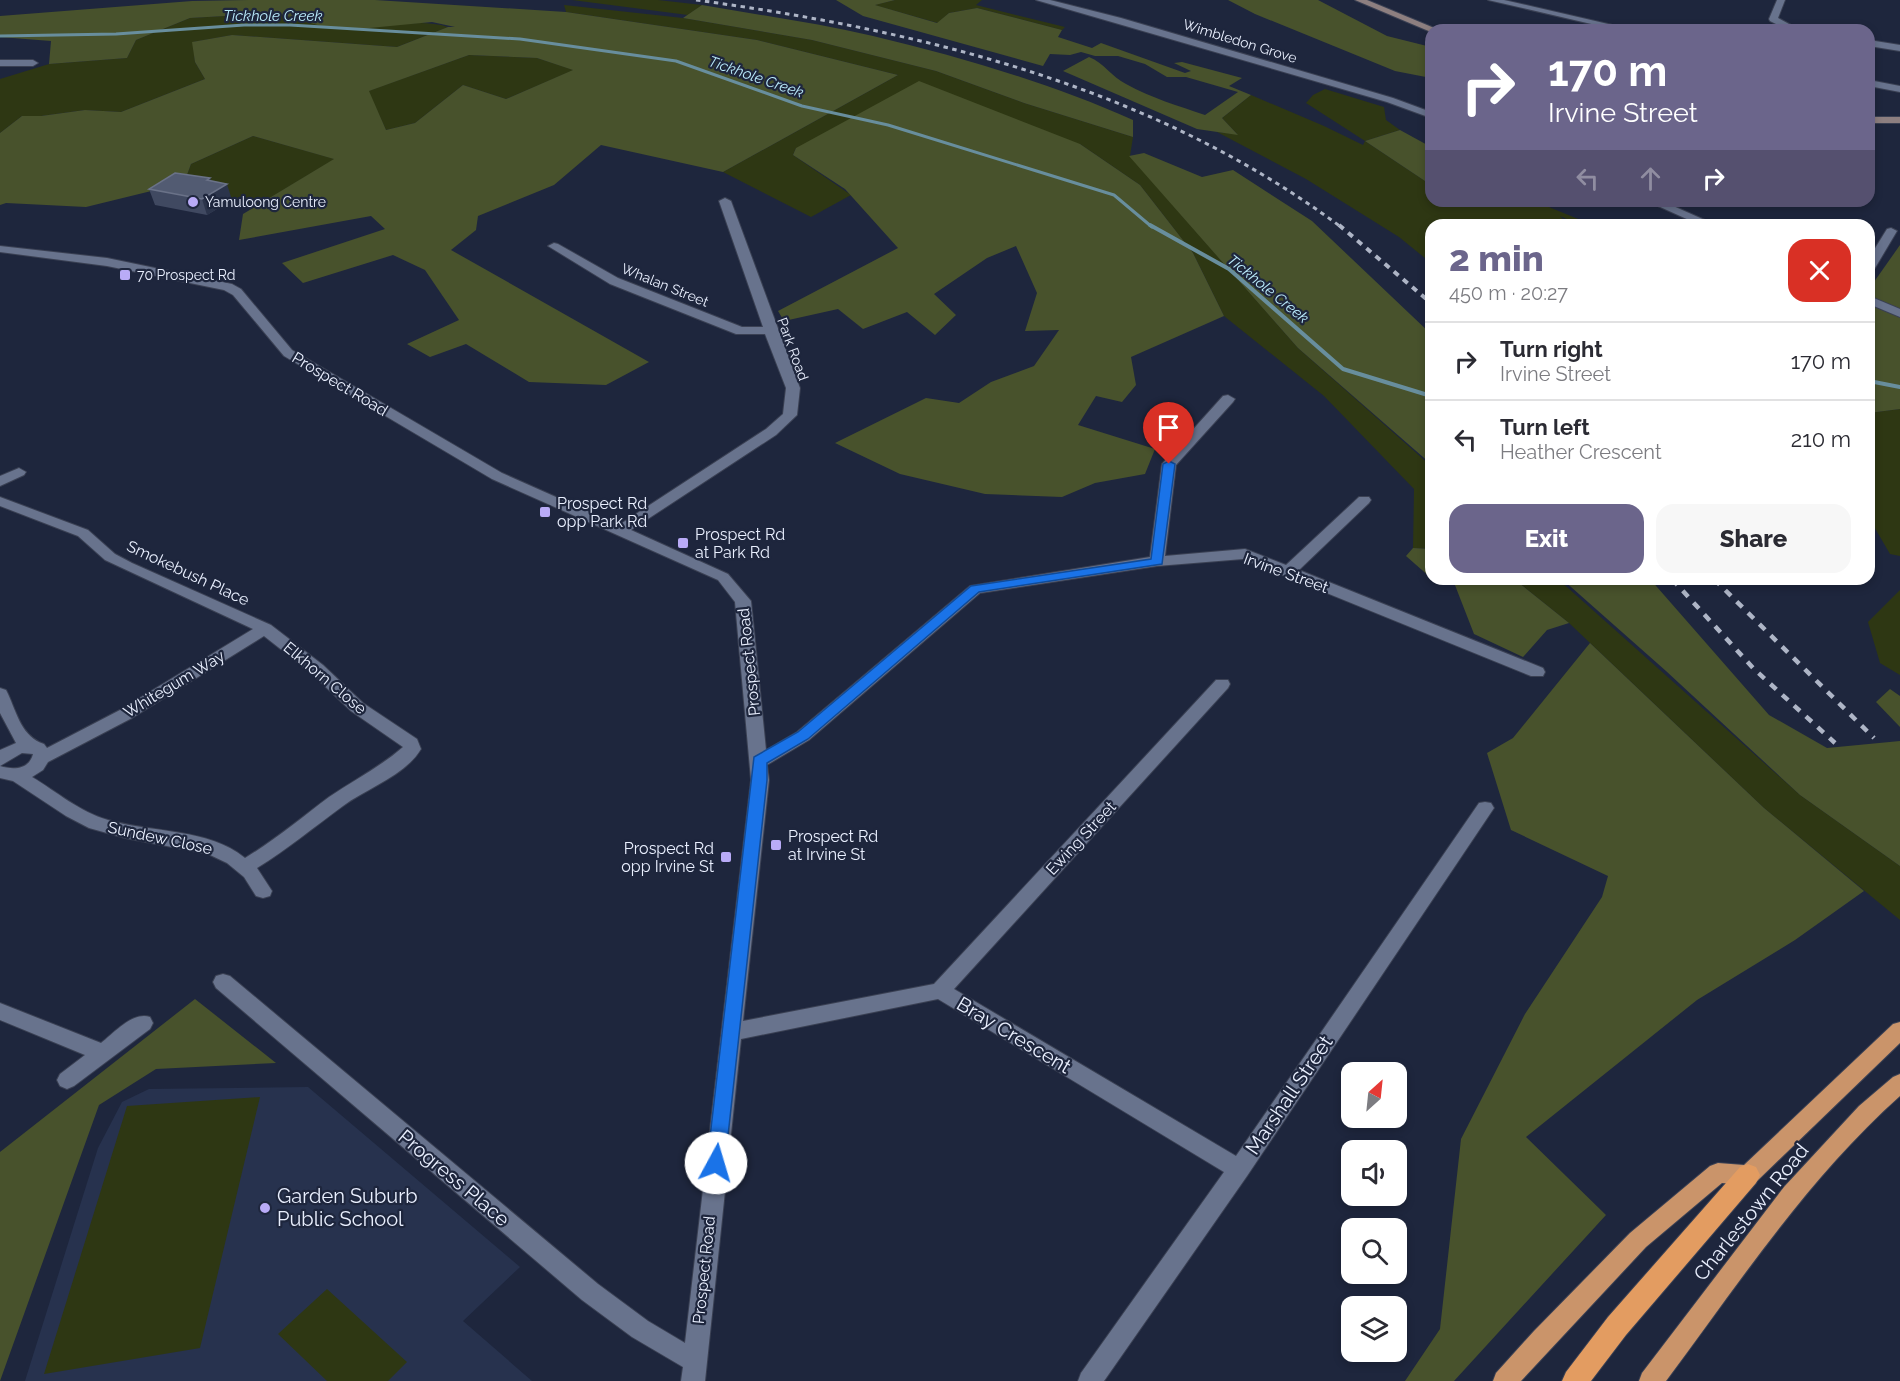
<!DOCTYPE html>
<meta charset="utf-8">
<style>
:root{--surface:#fff;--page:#f7f7f7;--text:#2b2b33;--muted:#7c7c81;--line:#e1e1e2;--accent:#6b658b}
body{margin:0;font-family:Raleway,sans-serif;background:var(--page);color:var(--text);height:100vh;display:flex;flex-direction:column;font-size:22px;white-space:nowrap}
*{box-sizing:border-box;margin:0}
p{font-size:20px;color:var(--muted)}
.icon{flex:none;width:33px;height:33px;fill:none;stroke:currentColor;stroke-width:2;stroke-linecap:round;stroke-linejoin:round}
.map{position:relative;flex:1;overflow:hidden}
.sheet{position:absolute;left:1425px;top:219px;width:450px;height:366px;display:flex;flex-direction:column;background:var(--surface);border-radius:18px;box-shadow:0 3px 9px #0003}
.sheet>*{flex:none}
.top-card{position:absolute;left:1425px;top:24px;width:450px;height:183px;border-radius:18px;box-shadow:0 3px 9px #0003;background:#6b658b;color:#fff;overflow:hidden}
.needle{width:39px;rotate:27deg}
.fabs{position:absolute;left:1341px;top:1062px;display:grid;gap:12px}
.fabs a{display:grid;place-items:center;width:66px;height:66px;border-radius:12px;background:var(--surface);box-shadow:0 3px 9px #0003;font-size:30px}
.pin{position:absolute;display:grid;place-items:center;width:51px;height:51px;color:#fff;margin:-62px -26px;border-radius:50% 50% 50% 0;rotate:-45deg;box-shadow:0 0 6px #0007}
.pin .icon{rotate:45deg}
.me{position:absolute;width:66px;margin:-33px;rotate:6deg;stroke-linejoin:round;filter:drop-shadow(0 0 4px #0008)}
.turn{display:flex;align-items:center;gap:21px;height:126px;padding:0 24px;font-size:27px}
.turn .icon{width:78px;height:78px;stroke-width:2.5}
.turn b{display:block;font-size:42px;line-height:51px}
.lanes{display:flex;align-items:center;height:57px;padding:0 24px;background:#0003;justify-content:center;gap:30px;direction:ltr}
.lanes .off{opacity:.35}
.round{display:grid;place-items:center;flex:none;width:63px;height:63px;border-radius:18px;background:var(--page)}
.summary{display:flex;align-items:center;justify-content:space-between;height:102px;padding:0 24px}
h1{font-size:36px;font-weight:800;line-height:45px;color:var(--accent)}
.cta{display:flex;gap:12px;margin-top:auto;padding:12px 24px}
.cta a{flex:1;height:69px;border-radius:18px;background:var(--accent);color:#fff;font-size:24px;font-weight:800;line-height:69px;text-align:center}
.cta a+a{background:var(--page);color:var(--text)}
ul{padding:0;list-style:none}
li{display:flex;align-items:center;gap:18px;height:78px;padding:0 24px;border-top:2px solid var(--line)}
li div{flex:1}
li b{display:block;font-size:22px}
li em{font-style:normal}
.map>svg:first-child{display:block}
.built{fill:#27324e}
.green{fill:#2e3713}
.forest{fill:#48522c;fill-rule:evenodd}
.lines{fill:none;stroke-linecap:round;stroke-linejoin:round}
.stream-far1{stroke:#688e9d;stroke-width:3}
.stream{stroke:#688e9d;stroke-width:4}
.minor-casing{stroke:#3a4053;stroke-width:2}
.secondary-casing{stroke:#3a4053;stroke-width:2}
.trunk-casing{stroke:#3a4053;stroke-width:2}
.motorway-casing{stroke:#3a4053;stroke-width:2}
.minor{fill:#68738d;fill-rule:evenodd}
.secondary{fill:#8d7f80;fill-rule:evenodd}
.trunk{fill:#ca946a;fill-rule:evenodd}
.motorway{fill:#e39c61;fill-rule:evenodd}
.rail-far2{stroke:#aeb5c6;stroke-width:3;stroke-dasharray:4.5 4.5;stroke-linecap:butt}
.rail-far1{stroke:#aeb5c6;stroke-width:4;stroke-dasharray:6 6;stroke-linecap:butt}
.rail{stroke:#aeb5c6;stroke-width:4.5;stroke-dasharray:8 8;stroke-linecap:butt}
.wall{fill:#404961}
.shaded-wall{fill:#2b344b}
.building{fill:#525b72;stroke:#6a7288;stroke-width:1.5}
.route{fill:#1a73e8;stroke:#114b97;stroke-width:1.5}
.poi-dot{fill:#b9abf7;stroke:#1e263d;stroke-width:2}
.labels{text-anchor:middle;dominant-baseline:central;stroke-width:4.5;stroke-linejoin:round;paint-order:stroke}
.far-street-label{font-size:14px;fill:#e9effe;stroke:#1e263d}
.far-poi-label{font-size:14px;fill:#e9effe;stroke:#1e263d;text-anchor:start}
.far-water-label{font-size:15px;font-style:italic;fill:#baebfb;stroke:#1e263d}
.street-label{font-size:16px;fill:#e9effe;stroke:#1e263d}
.poi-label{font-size:16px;fill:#e9effe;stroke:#1e263d;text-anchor:start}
.near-street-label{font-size:20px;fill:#e9effe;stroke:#1e263d}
.near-poi-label{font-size:20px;fill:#e9effe;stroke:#1e263d;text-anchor:start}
</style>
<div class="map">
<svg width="1900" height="1381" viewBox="0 0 1900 1381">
<rect width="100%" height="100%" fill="#1e263d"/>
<path class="built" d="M 308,1087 L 520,1267 L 463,1321 L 532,1381 L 25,1381 L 98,1148 L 122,1102 L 149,1089 Z"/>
<g class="green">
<path d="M 572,0 L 658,0 L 702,5 L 688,15 Z"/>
<path d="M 895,0 L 982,0 L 976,5 L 1065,27 L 1062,30 L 977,8 L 949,13 L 938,23 L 874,5 Z"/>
<path d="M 564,5 L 683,18 L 812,40 L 936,71 L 1024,103 L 1133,137 L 1130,156 L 1298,348 L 1431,466 L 1431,549 L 1413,548 L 1414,489 L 1324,396 L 1224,316 L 1193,253 L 1140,185 L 1080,144 L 796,148 L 793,155 L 851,195 L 811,217 L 723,172 L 898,75 L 757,40 L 566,12 Z"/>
<path d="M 277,13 C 304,21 330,30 360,28 C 389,27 420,18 448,27 L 397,47 L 232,35 L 193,42 L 195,62 L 205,79 L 121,112 L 85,110 L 41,116 L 22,116 L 0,133 L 0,79 L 49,64 L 127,58 L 136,40 L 190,18 Z"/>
<path d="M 469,55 L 537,58 L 574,70 L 506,99 L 463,85 L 415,123 L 386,130 L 368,91 Z"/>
<path d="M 1325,89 L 1384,107 L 1386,120 L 1400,130 L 1365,141 L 1431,185 L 1431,201 L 1534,201 L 1593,225 L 1580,225 L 1560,216 L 1569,225 L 1431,225 L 1431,263 L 1399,237 L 1306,179 L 1217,132 L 1237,134 L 1222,118 L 1251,95 L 1324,126 L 1363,145 L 1365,141 L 1306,103 L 1313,95 Z"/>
<path d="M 253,136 L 335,159 L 250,210 C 234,193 204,195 184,183 L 191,164 Z"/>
<path d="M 1900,409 L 1900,556 L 1890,554 L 1869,518 L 1869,413 Z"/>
<path d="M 1514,579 L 1558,579 L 1800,795 L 1900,866 L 1900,920 L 1764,808 L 1569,623 Z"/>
<path d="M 1900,590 L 1900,675 L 1880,663 L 1868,622 Z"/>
<path d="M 260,1097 L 200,1348 L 44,1374 L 127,1106 Z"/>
<path d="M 327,1289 L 407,1362 L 388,1381 L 327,1381 L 278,1334 Z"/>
</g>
<g class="forest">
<path d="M 248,0 L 375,0 L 566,12 L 757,40 L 898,75 L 723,172 L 601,145 L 554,185 L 478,216 L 476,230 L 451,250 L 649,362 L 606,385 L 529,382 L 466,344 L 430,357 L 407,344 L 459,320 L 425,270 L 393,255 L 303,283 L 282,263 L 385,229 L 371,216 L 239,240 L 243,214 L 334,159 L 253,136 L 191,164 L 184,183 L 86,207 L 6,203 L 0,205 L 0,133 L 22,116 L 41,116 L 85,110 L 121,112 L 205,79 L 195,62 L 192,42 L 232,35 L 397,47 L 448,27 L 455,27 L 432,22 L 359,29 L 324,27 L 277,13 L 190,18 L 136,40 L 127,58 L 49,64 L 51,41 L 0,37 L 0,16 L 192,1 ZM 469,55 L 537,58 L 573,70 L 506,99 L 463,85 L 415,123 L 386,130 L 369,91 Z"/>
<path d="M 836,0 L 895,0 L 875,5 L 937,23 L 949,13 L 977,8 L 1062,30 L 1058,37 L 1092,48 L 1101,43 L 1185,73 L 1191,71 L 1174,63 L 1182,62 L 1242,78 L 1229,86 L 1251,95 L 1222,118 L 1238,135 L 1197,129 L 1063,71 L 1089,57 C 1104,63 1112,77 1126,84 C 1151,98 1179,106 1205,115 L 1238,92 L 1186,77 L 1167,77 L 1145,64 L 1118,56 L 1095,56 L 1081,52 L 1070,55 L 1050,54 L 1043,66 L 863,16 Z"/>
<path d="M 1228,0 L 1318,0 L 1387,36 L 1431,47 L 1431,78 L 1395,71 L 1255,14 Z"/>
<path d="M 702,5 C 759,15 817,23 873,36 C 961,57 1050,83 1133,120 L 1133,137 L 1024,103 L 936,71 L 812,40 L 683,18 Z"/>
<path d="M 919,81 L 1080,144 L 1140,185 L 1193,253 L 1224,316 L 1131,357 L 1136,385 L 1122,402 L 1096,396 L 1078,425 L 1155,449 L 1145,474 L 1095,483 L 1062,497 L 985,494 L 900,474 L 835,443 L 926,398 L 959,403 L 991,382 L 1034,366 L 1059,330 L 1025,331 L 1037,293 L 1016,246 L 987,258 L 934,294 L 956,315 L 935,335 L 907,312 L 863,329 L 838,309 L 784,321 L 778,311 L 898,248 L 845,189 L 793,155 L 796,148 Z"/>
<path d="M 1400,130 L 1431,147 L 1431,185 L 1365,141 Z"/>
<path d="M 1144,153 L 1202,177 L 1233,170 L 1312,221 L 1431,334 L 1431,464 L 1298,348 L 1129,156 Z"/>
<path d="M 1900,245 L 1900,409 L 1869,413 L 1869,289 Z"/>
<path d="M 1413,548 L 1431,549 L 1431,578 L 1406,556 Z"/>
<path d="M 1432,579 L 1514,579 L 1569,623 L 1547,630 L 1523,657 L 1474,634 L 1453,580 Z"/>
<path d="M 1562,579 L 1650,579 L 1769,715 L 1827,748 L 1900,741 L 1900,866 L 1800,795 L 1666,671 Z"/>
<path d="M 1590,643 L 1764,808 L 1864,891 L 1795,940 L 1697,1000 L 1526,1137 L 1606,1215 L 1454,1381 L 1405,1381 L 1440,1329 L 1461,1139 L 1525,1014 L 1602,897 L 1608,876 L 1511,830 L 1487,753 L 1513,738 Z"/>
<path d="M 1890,689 L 1900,696 L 1900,727 L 1876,702 Z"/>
<path d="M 195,999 L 276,1063 L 156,1069 L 99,1105 L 0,1381 L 0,1152 Z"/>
</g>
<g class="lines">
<path class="stream-far1" d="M 0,36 L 116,34 L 244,25 L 290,25 L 520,39 L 676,61 L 802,106 L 888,125 L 1114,195 L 1152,227"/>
<g class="stream">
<path d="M 1150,225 L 1229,269 L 1343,369 L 1431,396"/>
<path d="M 1869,381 L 1900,387"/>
</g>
<g class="minor-casing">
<g id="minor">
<path d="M 1036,0 L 1050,0 L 1121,18 L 1393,98 L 1431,112 L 1431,118 L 1387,102 Z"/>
<path d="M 1488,0 L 1504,0 L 1634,30 L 1617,30 Z"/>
<path d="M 1777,0 L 1785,0 L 1778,18 L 1800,30 L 1788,30 L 1770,21 L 1769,19 Z"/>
<path d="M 1869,40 L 1900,45 L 1900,51 L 1869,46 Z"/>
<path d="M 0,60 L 33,60 L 38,63 L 33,66 L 0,66 Z"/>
<path d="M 1869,80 L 1900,86 L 1900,92 L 1869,86 Z"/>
<path d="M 725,198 L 731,201 L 800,388 L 797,415 L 776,435 L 631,530 L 728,574 L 751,601 L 766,750 L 797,732 L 970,586 L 1150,557 L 1162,464 L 1223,396 L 1228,395 L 1235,399 L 1233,402 L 1176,465 L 1165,556 L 1245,549 L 1286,565 L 1359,497 L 1369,497 L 1371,500 L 1369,503 L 1299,570 L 1543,668 L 1545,672 L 1543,676 L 1531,676 L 1243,559 L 1157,566 L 980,593 L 809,740 L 767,765 L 769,780 L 743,1021 L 934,984 L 1216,680 L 1228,680 L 1230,684 L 1228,688 L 954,989 L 1236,1156 L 1479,803 L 1485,802 L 1491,803 L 1494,808 L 1247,1176 L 1104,1381 L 1078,1381 L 1081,1373 L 1224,1172 L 938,999 L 741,1039 L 705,1381 L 681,1381 L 683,1367 L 632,1337 L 582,1300 L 216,988 L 213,982 L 216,976 L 223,974 L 230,976 L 598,1284 L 648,1321 L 685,1343 L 751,780 L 735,602 L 718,580 L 492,479 L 284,356 L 233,295 L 224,290 L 107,266 L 0,252 L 0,246 L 107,258 L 232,284 L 241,289 L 292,350 L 502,473 L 619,525 L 766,429 L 783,414 L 786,388 L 765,334 L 736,334 L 610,284 L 548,246 L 554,243 L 558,244 L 618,278 L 742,327 L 763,327 L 719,201 Z"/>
<path d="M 1647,201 L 1662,201 L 1716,225 L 1700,225 Z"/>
<path d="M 1891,228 L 1897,231 L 1875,268 L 1869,272 L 1869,258 L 1887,229 Z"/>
<path d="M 1869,296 L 1900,309 L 1900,317 L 1869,304 Z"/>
<path d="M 19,468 L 26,472 L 24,475 L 0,486 L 0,476 Z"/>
<path d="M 0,497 L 88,530 L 115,554 L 132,563 L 271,625 L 323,665 L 363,703 L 417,739 L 421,749 C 405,776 367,788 343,806 C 314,827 288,849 257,868 L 272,891 L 270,896 L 263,898 L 256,896 L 244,877 L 227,863 L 208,854 L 125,838 L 89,828 L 66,816 L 13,781 L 0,778 L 0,750 L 16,743 L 0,713 L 0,688 L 6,690 L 8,694 C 17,714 22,737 44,744 L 47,748 L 120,710 L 253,629 L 105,560 L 78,536 L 0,506 ZM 264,636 L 311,673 L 351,711 L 403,747 C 380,767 354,780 329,797 C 301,818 275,840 245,858 C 209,828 152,833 108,820 C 80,812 57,792 32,777 L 43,770 L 48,762 L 132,718 ZM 22,753 L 33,754 C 29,770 13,770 0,766 Z"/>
<path d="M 0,1003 L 101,1043 C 114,1033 133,1011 150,1017 L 153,1023 L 150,1029 L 74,1086 L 67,1089 L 60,1086 L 57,1080 L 60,1074 L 85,1055 L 0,1020 Z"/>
</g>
</g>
<g class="secondary-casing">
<g id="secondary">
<path d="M 1355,0 L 1367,0 L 1439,30 L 1431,30 L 1431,32 Z"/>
<rect x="1869" y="117" width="31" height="6"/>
</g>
</g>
<g class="trunk-casing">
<g id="trunk">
<path d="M 1900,1022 L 1900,1043 L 1756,1182 L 1748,1185 L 1722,1183 L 1646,1247 L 1521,1381 L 1493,1381 L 1496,1373 L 1534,1331 L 1630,1233 L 1710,1166 L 1718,1163 L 1744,1165 L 1893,1024 Z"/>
<path d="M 1900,1074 L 1900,1096 C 1808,1178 1739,1283 1666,1381 L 1639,1381 L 1642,1373 L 1784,1187 L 1859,1106 L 1893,1077 Z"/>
</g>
</g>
<g class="motorway-casing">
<path id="motorway" d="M 1748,1164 L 1756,1167 L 1760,1175 L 1756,1183 L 1626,1335 L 1591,1381 L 1562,1381 L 1566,1372 L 1608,1317 L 1740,1167 Z"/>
</g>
<use href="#minor" class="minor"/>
<use href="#secondary" class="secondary"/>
<use href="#trunk" class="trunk"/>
<use href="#motorway" class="motorway"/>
<path class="rail-far2" d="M 696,0 C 924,31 1153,87 1341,227"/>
<path class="rail-far1" d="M 1339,225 L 1431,303"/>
<g class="rail">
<path d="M 1672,579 L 1754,669 L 1835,743"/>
<path d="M 1714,579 L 1874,738"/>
</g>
</g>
<path class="wall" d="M 149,189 L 232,200 L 207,215 L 155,205 Z"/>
<path class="shaded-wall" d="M 210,178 L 215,191 L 227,184 L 232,200 L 207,215 L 202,199 L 207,180 Z"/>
<path class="building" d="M 175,173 L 210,178 L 207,180 L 227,184 L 202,199 L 149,189 Z"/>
<path class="route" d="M 1169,461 L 1175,464 L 1162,564 L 979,592 L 808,739 L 767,763 L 767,780 L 725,1163 L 722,1169 L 716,1171 L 709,1169 L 707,1163 L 754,757 L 798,732 L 971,586 L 1151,559 L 1163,464 Z"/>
<g class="poi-dot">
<circle cx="193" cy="202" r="6"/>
<rect x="119" y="269" width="12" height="12" rx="3"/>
<rect x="539" y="506" width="12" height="12" rx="3"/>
<rect x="677" y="537" width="12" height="12" rx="3"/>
<rect x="770" y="839" width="12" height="12" rx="3"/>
<rect x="720" y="851" width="12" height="12" rx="3"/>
<circle cx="265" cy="1208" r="6"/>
</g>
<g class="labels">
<g class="far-street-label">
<text transform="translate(1240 41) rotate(17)">Wimbledon Grove</text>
<text transform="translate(665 285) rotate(22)">Whalan Street</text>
<text transform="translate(793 349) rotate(70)">Park Road</text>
</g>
<g class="far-poi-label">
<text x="205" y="202">Yamuloong Centre</text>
<text x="137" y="275">70 Prospect Rd</text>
</g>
<g class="far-water-label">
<text x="273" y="16">Tickhole Creek</text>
<text transform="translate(756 77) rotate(19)">Tickhole Creek</text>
<text transform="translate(1268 289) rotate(39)">Tickhole Creek</text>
</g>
<g class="street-label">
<text transform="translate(340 384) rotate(31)">Prospect Road</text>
<text transform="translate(188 573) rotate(25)">Smokebush Place</text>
<text transform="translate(1286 573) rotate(20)">Irvine Street</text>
<text transform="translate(749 662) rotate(-96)">Prospect Road</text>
<text transform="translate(325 678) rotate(40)">Elkhorn Close</text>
<text transform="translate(174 684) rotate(-31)">Whitegum Way</text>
<text transform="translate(160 838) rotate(12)">Sundew Close</text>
<text transform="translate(1081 838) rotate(-47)">Ewing Street</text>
<text transform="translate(704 1270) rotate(-84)">Prospect Road</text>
</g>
<g class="poi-label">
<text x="557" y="503">Prospect Rd<tspan x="557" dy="18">opp Park Rd</tspan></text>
<text x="695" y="534">Prospect Rd<tspan x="695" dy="18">at Park Rd</tspan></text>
<text x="788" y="836">Prospect Rd<tspan x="788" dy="18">at Irvine St</tspan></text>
<text x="714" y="848" text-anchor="end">Prospect Rd<tspan x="714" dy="18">opp Irvine St</tspan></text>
</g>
<g class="near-street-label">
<text transform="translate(1014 1035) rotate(31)">Bray Crescent</text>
<text transform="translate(1289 1095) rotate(-56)">Marshall Street</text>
<text transform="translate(454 1178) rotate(40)">Progress Place</text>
<text transform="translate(1751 1212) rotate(-51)">Charlestown Road</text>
</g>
<g class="near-poi-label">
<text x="277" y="1196">Garden Suburb<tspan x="277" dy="23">Public School</tspan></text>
</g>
</g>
</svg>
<div class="fabs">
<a><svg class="needle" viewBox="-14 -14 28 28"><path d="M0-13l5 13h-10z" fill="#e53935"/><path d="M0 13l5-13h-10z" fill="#7c7c81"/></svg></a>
<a><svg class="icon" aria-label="sound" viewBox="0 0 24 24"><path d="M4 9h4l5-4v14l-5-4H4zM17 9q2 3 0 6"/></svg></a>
<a><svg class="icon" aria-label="search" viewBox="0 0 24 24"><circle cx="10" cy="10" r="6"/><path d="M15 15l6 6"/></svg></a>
<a><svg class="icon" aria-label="layers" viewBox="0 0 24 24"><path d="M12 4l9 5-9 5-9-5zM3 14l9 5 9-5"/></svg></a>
</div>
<div class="pin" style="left:1169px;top:464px;background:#d93025"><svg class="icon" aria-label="arrive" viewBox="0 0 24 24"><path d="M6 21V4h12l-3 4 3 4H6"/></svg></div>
<svg class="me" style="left:716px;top:1163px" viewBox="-20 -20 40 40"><circle r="19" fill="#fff"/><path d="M0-13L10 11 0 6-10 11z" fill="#1a73e8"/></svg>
<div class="top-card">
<div class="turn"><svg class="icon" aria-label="right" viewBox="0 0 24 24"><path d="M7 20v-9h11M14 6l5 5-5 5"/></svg><div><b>170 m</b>Irvine Street</div></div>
<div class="lanes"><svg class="icon off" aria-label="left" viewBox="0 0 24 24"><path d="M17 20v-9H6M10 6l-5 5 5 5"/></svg><svg class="icon off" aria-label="ahead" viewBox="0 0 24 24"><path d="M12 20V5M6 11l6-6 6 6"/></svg><svg class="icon" aria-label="right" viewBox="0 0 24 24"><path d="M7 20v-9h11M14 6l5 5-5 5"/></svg></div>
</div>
<section class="sheet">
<div class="summary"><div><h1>2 min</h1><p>450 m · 20:27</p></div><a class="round" style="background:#d93025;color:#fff"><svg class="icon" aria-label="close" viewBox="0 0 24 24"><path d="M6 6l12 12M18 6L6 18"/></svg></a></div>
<ul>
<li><svg class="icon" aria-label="right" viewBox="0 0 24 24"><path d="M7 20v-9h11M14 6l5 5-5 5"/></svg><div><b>Turn right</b><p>Irvine Street</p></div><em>170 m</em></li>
<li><svg class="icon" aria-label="left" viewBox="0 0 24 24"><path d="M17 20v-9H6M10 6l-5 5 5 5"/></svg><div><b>Turn left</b><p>Heather Crescent</p></div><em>210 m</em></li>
</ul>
<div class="cta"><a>Exit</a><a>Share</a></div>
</section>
</div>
